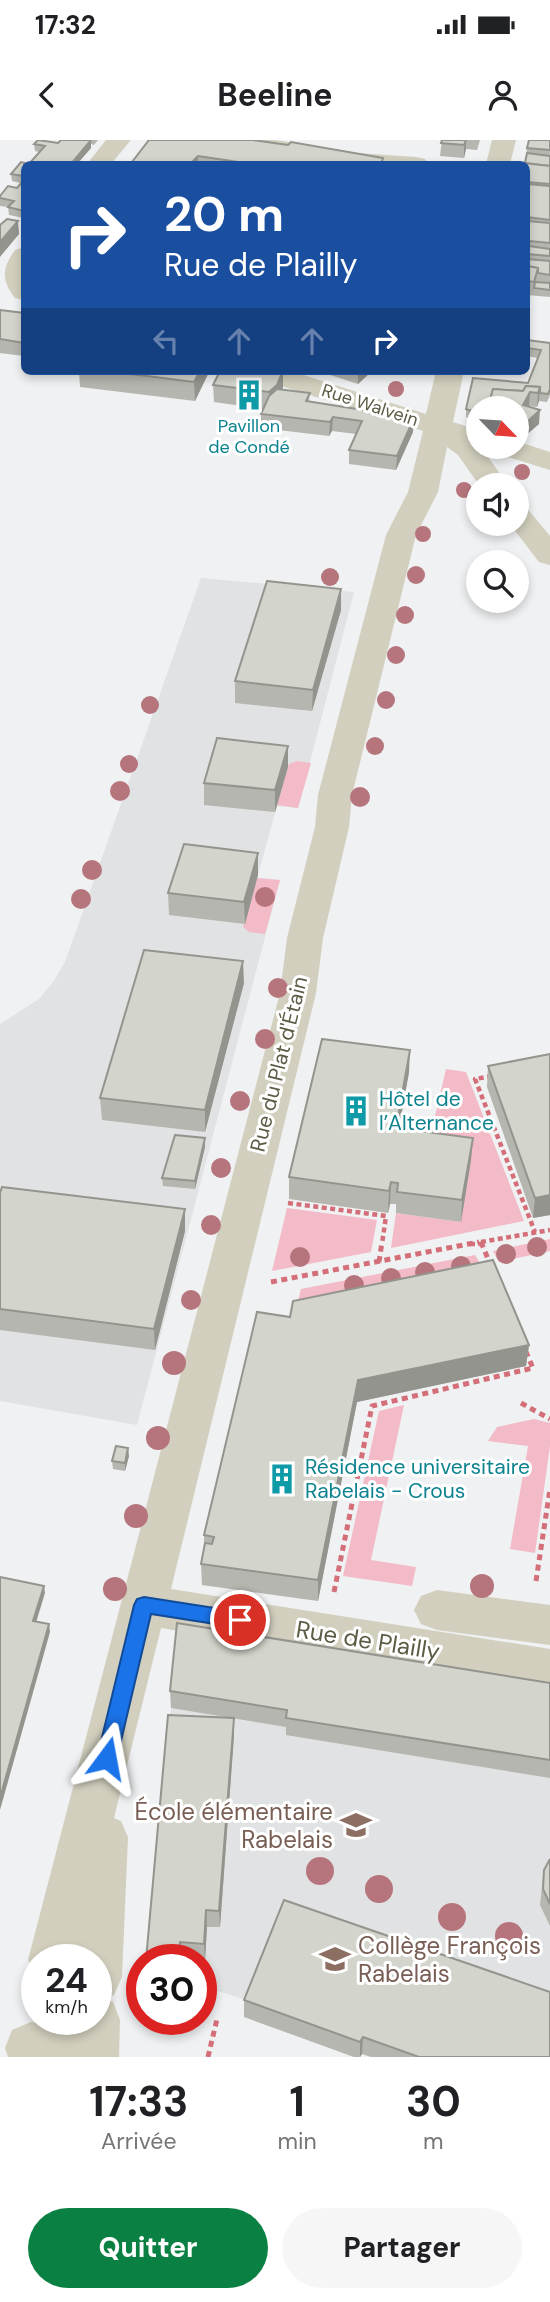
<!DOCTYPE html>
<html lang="fr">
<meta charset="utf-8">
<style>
:root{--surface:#fff;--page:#f6f6f6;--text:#202124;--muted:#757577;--accent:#0b8043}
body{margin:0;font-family:"DM Sans",sans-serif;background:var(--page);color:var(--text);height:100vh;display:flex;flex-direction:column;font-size:26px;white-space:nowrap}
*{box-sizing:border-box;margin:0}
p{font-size:23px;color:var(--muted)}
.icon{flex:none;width:38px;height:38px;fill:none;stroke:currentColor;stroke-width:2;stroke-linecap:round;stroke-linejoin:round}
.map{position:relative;height:1917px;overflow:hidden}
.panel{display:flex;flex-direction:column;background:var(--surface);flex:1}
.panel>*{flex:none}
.guide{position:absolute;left:21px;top:21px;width:509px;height:214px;border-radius:10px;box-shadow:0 4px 10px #0003;background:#1a4fa0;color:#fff;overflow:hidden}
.needle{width:46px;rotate:115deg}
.controls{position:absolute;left:466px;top:256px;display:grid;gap:14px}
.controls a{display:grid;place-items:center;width:63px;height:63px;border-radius:50%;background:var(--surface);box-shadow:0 4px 10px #0003;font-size:35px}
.speed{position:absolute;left:21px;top:1804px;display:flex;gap:14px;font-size:35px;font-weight:700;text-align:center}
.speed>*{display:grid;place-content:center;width:91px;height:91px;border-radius:50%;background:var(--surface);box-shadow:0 4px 10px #0003;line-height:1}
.speed small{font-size:18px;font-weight:400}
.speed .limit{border:10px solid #d22;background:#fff;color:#111}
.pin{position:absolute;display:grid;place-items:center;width:60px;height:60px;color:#fff;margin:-30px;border:4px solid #fff;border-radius:50%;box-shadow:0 2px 7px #0007}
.me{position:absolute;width:77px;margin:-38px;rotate:13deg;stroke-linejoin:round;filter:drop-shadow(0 0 5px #0008)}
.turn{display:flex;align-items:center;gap:24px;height:147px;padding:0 28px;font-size:32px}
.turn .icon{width:91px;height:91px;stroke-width:2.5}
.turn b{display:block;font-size:49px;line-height:60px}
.lanes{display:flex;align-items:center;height:66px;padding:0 28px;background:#0003;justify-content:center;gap:35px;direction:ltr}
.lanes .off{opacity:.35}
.eta{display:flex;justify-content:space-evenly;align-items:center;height:119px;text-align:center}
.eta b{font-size:42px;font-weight:700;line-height:49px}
.button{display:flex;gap:14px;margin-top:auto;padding:14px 28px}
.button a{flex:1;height:80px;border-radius:42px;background:var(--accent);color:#fff;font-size:28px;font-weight:700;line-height:80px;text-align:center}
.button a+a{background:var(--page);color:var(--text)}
.status{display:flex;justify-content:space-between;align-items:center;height:49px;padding:0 35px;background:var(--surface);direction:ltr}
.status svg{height:19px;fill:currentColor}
header{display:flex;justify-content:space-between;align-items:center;height:91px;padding:0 28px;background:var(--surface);font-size:32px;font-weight:700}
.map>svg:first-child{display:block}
.education{fill:#e1e2e3}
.green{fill:#f3bac7}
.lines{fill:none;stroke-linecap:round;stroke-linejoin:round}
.path-far1{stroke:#d46f79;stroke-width:4.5;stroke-dasharray:5 3.5;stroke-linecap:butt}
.path{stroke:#d46f79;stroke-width:5;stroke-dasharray:6 4.5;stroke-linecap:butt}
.minor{fill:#d2cfbe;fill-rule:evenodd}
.tree{fill:#b6757c}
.wall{fill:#b5b6af}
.shaded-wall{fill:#94948e}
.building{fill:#d3d4cb;stroke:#94948e;stroke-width:2}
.route{fill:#1a73e8;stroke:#114b97;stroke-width:2}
.labels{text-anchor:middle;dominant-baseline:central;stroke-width:6;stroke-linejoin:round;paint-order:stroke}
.far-street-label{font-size:18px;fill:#5e5b45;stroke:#fff}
.far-culture-label{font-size:18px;fill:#0d838f;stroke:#fff}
.street-label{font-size:21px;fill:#5e5b45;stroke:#fff}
.culture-label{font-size:21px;fill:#0d838f;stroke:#fff;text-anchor:start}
.near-street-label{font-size:24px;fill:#5e5b45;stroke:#fff}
.near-education-label{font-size:24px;fill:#785e54;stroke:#fff;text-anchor:end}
</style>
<div class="status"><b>17:32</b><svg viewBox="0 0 49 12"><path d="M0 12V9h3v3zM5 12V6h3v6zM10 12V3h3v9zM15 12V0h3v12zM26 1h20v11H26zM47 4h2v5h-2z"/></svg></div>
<header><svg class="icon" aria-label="back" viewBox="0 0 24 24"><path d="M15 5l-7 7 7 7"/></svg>Beeline<svg class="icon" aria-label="person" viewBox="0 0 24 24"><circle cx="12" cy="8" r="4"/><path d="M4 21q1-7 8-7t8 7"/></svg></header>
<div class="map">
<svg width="550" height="1917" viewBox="0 0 550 1917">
<rect width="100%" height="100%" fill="#eff1f2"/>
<g class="education">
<path d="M 201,438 L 354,452 L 298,668 L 277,666 L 258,735 L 258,738 L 280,740 L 137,1285 L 0,1261 L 0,884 L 39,859 L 53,842 L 65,822 Z"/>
<path d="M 177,1500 L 550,1560 L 550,1917 L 371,1917 L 362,1914 L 360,1917 L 354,1917 L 244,1877 L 250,1861 L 201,1846 L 201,1820 L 149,1820 Z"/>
</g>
<g class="green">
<path d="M 297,621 L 311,623 L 298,668 L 277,665 L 289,624 Z"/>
<path d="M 257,738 L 280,740 L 265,794 L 249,792 L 243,787 Z"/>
<path d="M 446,929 L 466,932 L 524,1081 L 391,1108 L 396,1073 L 461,1082 L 426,1014 Z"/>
<path d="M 287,1068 L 377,1080 L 371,1112 L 272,1131 Z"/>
<path d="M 550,1099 L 550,1111 L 499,1122 L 493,1111 Z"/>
<path d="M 475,1115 L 491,1142 L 293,1182 L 301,1149 Z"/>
<path d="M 404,1265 L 371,1420 L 416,1427 L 412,1446 L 343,1436 L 379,1271 Z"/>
<path d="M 534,1279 L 550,1283 L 550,1306 L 535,1413 L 510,1409 L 528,1306 L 488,1301 L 497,1287 Z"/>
</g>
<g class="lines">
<g class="path-far1">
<path d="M 492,936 L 475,939 L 535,1092"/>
<path d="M 288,1063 L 386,1076 L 382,1104"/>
<path d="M 481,1102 L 550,1090"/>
<path d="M 470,1104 L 482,1104"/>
</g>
<g class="path">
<path d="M 481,1102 L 491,1126"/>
<path d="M 379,1122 L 382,1102"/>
<path d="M 271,1142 L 479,1102"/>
<path d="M 521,1263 L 550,1279"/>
<path d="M 536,1441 L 550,1349"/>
<path d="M 334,1452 L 372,1266 L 533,1228 L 526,1212"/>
<path d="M 208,1917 L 217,1879"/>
</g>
<g class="minor">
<path d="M 106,0 L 131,0 L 111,24 L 87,24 Z"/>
<path d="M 216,0 L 275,0 L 358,13 L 416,17 L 425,19 L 428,24 L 340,24 L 228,7 L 220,5 Z"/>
<path d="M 492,0 L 516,0 L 510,24 L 486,24 Z"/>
<path d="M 24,107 L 24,160 L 15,158 C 1,140 2,128 15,110 Z"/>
<path d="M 249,231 L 291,231 L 426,274 L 436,231 L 464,231 L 453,282 L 478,290 L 478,306 L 483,306 L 481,307 L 508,345 L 479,345 L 458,315 L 447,307 L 438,352 L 416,395 L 352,655 L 349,687 L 323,798 L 316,853 L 171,1449 L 550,1509 L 550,1551 L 161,1488 L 114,1678 L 121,1681 L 128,1697 L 122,1837 L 114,1855 L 105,1859 L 113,1862 L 120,1880 L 119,1917 L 8,1917 L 5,1908 L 12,1890 L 31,1882 L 67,1888 L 68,1880 L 96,1880 L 96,1820 L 37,1820 L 37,1838 L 28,1820 L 280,853 L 287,798 L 315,687 L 318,655 L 386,395 L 408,352 L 423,291 L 253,237 Z"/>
<path d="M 516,301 L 550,312 L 550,330 L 492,312 L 488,306 L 516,306 Z"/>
<path d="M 516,364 L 526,367 L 550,396 L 550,425 L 539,422 L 509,383 L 516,383 Z"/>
<path d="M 437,1450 L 550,1465 L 550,1505 L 437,1490 L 421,1484 L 414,1470 L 421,1456 Z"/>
</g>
</g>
<g class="tree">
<circle cx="396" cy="249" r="8"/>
<circle cx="522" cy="332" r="8"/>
<circle cx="464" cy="350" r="8"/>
<circle cx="423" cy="394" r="8"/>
<circle cx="416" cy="435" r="9"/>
<circle cx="330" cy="437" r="9"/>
<circle cx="405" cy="475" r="9"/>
<circle cx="396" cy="515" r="9"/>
<circle cx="386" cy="560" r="9"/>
<circle cx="150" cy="565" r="9"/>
<circle cx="375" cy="606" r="9"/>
<circle cx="129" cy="624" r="9"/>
<circle cx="120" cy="651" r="10"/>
<circle cx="360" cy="657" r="10"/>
<circle cx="92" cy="730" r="10"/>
<circle cx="265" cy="757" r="10"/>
<circle cx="81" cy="759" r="10"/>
<circle cx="278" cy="848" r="10"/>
<circle cx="265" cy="899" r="10"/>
<circle cx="240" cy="961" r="10"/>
<circle cx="221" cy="1028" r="10"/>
<circle cx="211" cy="1085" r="10"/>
<circle cx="537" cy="1107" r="10"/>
<circle cx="506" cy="1114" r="10"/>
<circle cx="300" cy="1117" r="10"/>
<circle cx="461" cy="1126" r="10"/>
<circle cx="425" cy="1132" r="10"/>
<circle cx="391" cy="1138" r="10"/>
<circle cx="354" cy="1145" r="10"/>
<circle cx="191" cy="1160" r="10"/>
<circle cx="174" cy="1223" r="12"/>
<circle cx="158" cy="1298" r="12"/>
<circle cx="136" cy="1376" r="12"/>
<circle cx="482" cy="1446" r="12"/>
<circle cx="115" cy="1449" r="12"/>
<circle cx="320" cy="1731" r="14"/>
<circle cx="379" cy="1749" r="14"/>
<circle cx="452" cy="1777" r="14"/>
<circle cx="509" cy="1796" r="14"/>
</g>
<g class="wall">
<path d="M 38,0 L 58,3 L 61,0 L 98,0 L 94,5 L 91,4 L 91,8 L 77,24 L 24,24 L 24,78 L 9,75 L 8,67 L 0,66 L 0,56 L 8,46 L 17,48 L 21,43 L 12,41 L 11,34 L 21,22 L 29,24 L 39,12 L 35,11 L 34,4 Z"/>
<path d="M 147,0 L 253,0 L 383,18 L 383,24 L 132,24 L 132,22 L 147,2 Z"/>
<path d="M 442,0 L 480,0 L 477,10 L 466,9 L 464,18 L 440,16 Z"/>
<path d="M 550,0 L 550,143 L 537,142 L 550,143 L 550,157 L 527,155 L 527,24 L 525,23 L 527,8 Z"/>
<path d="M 0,170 L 24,173 L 24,216 L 0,213 Z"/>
<path d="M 527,200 L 550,203 L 550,255 L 547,262 L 539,261 L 537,267 L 529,266 L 539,284 L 525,296 L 516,293 L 516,268 L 478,268 L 478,281 L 466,277 L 466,269 L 528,243 L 538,218 L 527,216 Z"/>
<path d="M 79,231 L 208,231 L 208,234 L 195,261 L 80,247 Z"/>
<path d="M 283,231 L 283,247 L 282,250 L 310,253 L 309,261 L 413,292 L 396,330 L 349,324 L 349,310 L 356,294 L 332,291 L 329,296 L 261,288 L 261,274 L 263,269 L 214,262 L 213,245 Z"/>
<path d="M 318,231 L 372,231 L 358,244 Z"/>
<path d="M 476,231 L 488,231 L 488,234 L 476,233 Z"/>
<path d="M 341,449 L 341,470 L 312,571 L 235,563 L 235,541 Z"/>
<path d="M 288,627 L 275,672 L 204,665 L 204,643 Z"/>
<path d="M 258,713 L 258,735 L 245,784 L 169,775 L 168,753 Z"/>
<path d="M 244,843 L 205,992 L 102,980 L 100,958 Z"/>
<path d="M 550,914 L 550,1075 L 533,1078 L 487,947 L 488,926 Z"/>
<path d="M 409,932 L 399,988 L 471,1020 L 461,1082 L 396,1073 L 396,1064 L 390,1064 L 388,1073 L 289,1059 L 289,1037 Z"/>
<path d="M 205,1007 L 195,1049 L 163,1046 L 162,1038 Z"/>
<path d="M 0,1053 L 185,1069 L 185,1091 L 155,1210 L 0,1190 Z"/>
<path d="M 290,1177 L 529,1205 L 526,1226 L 357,1262 L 318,1461 L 202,1445 L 201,1424 L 204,1407 L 204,1395 Z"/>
<path d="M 129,1316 L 125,1331 L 113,1329 L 112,1321 Z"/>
<path d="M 550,1543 L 550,1638 L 286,1595 L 286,1587 L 171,1568 L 170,1551 Z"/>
<path d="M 234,1578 L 234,1595 L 220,1787 L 207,1787 L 205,1820 L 181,1818 L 146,1820 Z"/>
<path d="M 550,1719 L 550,1786 L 540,1765 L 542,1746 L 544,1730 Z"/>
<path d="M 244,1860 L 550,1917 L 371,1917 L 362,1914 L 360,1917 L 354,1917 L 244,1877 Z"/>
</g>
<g class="shaded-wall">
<path d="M 91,0 L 91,8 L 77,24 L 71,24 Z"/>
<path d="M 466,0 L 466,9 L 464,18 L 464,5 Z"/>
<path d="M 198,16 L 198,24 L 190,24 Z"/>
<path d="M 18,81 L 19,94 L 0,117 L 0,102 Z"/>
<path d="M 200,231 L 208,231 L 208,234 L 195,261 L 194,242 Z"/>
<path d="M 283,231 L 283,247 L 277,263 L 269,270 L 269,252 Z"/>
<path d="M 358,231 L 372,231 L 358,244 Z"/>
<path d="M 540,247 L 539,261 L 537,267 L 538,253 Z"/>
<path d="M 530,252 L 529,266 L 523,265 Z"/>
<path d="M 540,270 L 539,284 L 525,296 L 527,282 Z"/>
<path d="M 333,277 L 332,291 L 329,296 L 330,282 Z"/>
<path d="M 414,278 L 413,292 L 396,330 L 397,316 Z"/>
<path d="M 341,449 L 341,470 L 312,571 L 313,550 Z"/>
<path d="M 288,606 L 288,627 L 275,672 L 275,650 Z"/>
<path d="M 258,713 L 258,735 L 245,784 L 244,762 Z"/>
<path d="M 243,821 L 244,843 L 205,992 L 205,970 Z"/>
<path d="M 410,910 L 409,932 L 395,1010 L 396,988 Z"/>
<path d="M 205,998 L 205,1007 L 195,1049 L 195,1041 Z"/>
<path d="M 473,998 L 471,1020 L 461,1082 L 462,1060 Z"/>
<path d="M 391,1042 L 390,1064 L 388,1073 L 389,1051 Z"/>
<path d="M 550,1055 L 550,1075 L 533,1078 L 535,1058 Z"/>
<path d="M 185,1069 L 185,1091 L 155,1210 L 154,1189 Z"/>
<path d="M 529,1205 L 526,1226 L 357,1262 L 318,1461 L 318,1440 L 358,1240 Z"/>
<path d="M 128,1308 L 129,1316 L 125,1331 L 125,1323 Z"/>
<path d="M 44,1446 L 45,1453 L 34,1489 L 33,1481 Z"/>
<path d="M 49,1484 L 50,1492 L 0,1670 L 0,1658 Z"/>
<path d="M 234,1578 L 234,1595 L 220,1787 L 219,1771 Z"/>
<path d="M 206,1770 L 207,1787 L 205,1820 L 204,1804 Z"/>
<path d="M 180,1802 L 181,1818 L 181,1820 L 178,1820 Z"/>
<path d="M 363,1897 L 362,1914 L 360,1917 L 360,1902 Z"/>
</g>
<g class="building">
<path d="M 38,0 L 58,3 L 61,0 L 91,0 L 71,24 L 24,24 L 24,36 L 11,34 L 21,22 L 29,24 L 45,6 L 34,4 Z"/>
<path d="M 149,0 L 253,0 L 288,5 L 291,2 L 383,18 L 381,24 L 252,24 L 198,16 L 190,24 L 137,24 L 138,23 L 132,22 Z"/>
<path d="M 442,0 L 466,0 L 464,5 L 441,3 Z"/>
<path d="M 529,0 L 550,0 L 550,10 L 527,8 Z"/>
<path d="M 527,13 L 550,16 L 550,26 L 525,23 Z"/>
<path d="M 435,22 L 459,24 L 434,24 Z"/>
<path d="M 523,23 L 550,26 L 550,44 L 527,42 L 527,24 L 523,24 Z"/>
<path d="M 24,40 L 24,71 L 8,67 L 14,61 L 0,58 L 0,56 L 8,46 L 17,48 Z"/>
<path d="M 527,44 L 550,46 L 550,80 L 527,77 Z"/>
<path d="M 7,79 L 18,81 L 0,102 L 0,85 Z"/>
<path d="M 527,81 L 550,83 L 550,103 L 530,101 L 527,109 Z"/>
<path d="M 529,106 L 550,109 L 550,116 L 527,114 Z"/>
<path d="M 527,119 L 550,121 L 550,135 L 538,133 L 538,128 L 527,126 Z"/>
<path d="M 527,126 L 538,128 L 534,142 L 527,141 Z"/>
<path d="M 535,142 L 550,143 L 550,150 L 534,148 Z"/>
<path d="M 0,170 L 24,173 L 24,203 L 0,199 Z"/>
<path d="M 527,200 L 550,203 L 550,249 L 548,254 L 540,253 L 540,247 L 526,246 L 523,251 L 493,249 L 488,268 L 478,268 L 478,273 L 466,269 L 473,238 L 528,243 L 541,210 L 527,208 Z"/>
<path d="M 107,231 L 200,231 L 194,242 Z"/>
<path d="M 220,231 L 283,231 L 277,245 L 269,252 L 213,245 Z"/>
<path d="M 526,246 L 540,247 L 538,253 L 530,252 L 523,265 L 540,270 L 527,282 L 516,279 L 516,268 L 488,268 L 493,249 L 523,251 Z"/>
<path d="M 277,249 L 310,253 L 306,261 L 414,278 L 397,316 L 349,310 L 362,281 L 333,277 L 330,282 L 261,274 L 269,256 Z"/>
<path d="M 267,441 L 341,449 L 313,550 L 235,541 Z"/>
<path d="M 217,598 L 288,606 L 275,650 L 204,643 Z"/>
<path d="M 184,704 L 258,713 L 244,762 L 168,753 Z"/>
<path d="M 144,810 L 243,821 L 205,970 L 100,958 Z"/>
<path d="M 322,899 L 410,910 L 396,988 L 473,998 L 462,1060 L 397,1052 L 398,1043 L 391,1042 L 389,1051 L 289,1037 Z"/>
<path d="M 550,914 L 550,1055 L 535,1058 L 488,926 Z"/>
<path d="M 175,995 L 205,998 L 195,1041 L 162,1038 Z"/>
<path d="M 2,1047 L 185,1069 L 154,1189 L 0,1169 L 0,1053 Z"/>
<path d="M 493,1120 L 529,1205 L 358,1240 L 318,1440 L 201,1424 L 205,1403 L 212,1404 L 214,1397 L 204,1395 L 257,1172 L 290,1177 L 293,1161 Z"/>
<path d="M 116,1306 L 128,1308 L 125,1323 L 112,1321 Z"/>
<path d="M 0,1437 L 44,1446 L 33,1481 L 49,1484 L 0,1658 Z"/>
<path d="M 177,1483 L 550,1543 L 550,1620 L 286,1578 L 287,1570 L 170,1551 Z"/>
<path d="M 168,1575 L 234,1578 L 219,1771 L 206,1770 L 204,1804 L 180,1802 L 178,1820 L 146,1820 Z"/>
<path d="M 550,1719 L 550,1764 L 543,1749 L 544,1730 Z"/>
<path d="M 284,1760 L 550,1852 L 550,1917 L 419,1917 L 363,1897 L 360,1902 L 244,1860 Z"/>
</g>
<path class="route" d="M 144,1457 L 240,1472 L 247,1474 L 250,1480 L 247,1486 L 240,1488 L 151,1474 L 117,1618 L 114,1625 L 107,1627 L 99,1625 L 97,1618 L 134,1465 L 137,1459 Z"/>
<defs>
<g id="building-bare" transform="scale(2.415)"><path d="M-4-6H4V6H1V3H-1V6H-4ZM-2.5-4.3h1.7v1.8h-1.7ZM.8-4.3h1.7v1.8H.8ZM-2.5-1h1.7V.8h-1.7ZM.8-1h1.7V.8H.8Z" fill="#0f9aa8" stroke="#fff" stroke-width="2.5" paint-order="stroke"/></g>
<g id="school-bare" transform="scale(2.415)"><path d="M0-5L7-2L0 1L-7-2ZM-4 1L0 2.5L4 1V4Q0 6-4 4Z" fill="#8d6e63" stroke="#fff" stroke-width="2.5" paint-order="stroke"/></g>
</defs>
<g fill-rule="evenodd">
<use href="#building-bare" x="249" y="255"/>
<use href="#building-bare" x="356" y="971"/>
<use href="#building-bare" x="282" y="1339"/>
<use href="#school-bare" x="356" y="1685"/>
<use href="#school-bare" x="335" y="1819"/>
</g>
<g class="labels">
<g class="far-street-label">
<text transform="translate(370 265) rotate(18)">Rue Walvein</text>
</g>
<g class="far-culture-label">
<text x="249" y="286">Pavillon<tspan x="249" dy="21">de Condé</tspan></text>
</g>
<g class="street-label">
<text transform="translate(279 924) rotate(-76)">Rue du Plat d'Étain</text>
</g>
<g class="culture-label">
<text x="379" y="959">Hôtel de<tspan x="379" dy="24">l’Alternance</tspan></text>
<text x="305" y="1327">Résidence universitaire<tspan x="305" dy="24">Rabelais - Crous</tspan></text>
</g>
<g class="near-street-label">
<text transform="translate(368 1500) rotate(9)">Rue de Plailly</text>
</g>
<g class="near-education-label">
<text x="333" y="1671">École élémentaire<tspan x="333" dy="28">Rabelais</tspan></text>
<text x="358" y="1805" text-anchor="start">Collège François<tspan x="358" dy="28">Rabelais</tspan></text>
</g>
</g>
</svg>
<div class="controls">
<a><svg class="needle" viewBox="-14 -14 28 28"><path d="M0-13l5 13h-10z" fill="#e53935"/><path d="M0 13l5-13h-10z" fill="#757577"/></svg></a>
<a><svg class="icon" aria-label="sound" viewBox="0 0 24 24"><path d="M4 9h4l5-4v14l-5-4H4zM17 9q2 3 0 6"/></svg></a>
<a><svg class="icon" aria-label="search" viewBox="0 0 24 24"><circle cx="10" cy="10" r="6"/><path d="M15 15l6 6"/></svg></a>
</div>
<div class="speed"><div>24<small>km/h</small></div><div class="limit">30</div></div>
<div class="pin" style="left:240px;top:1480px;background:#d93025"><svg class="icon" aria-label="arrive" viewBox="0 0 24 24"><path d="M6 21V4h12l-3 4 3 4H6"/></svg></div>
<svg class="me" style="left:107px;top:1618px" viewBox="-20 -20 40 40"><path d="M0-17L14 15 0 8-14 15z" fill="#1a73e8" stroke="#fff" stroke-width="4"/></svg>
<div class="guide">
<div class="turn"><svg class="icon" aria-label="right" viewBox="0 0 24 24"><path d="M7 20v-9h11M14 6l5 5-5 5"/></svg><div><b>20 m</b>Rue de Plailly</div></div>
<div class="lanes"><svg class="icon off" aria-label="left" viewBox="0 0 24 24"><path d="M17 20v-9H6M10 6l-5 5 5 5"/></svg><svg class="icon off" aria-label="ahead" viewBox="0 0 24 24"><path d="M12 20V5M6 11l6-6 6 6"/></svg><svg class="icon off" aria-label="ahead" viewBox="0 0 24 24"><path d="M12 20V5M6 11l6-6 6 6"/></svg><svg class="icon" aria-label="right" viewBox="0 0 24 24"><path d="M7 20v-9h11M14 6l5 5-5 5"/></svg></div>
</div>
</div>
<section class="panel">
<div class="eta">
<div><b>17:33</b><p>Arrivée</p></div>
<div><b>1</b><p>min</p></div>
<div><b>30</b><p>m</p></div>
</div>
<div class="button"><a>Quitter</a><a>Partager</a></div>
</section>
